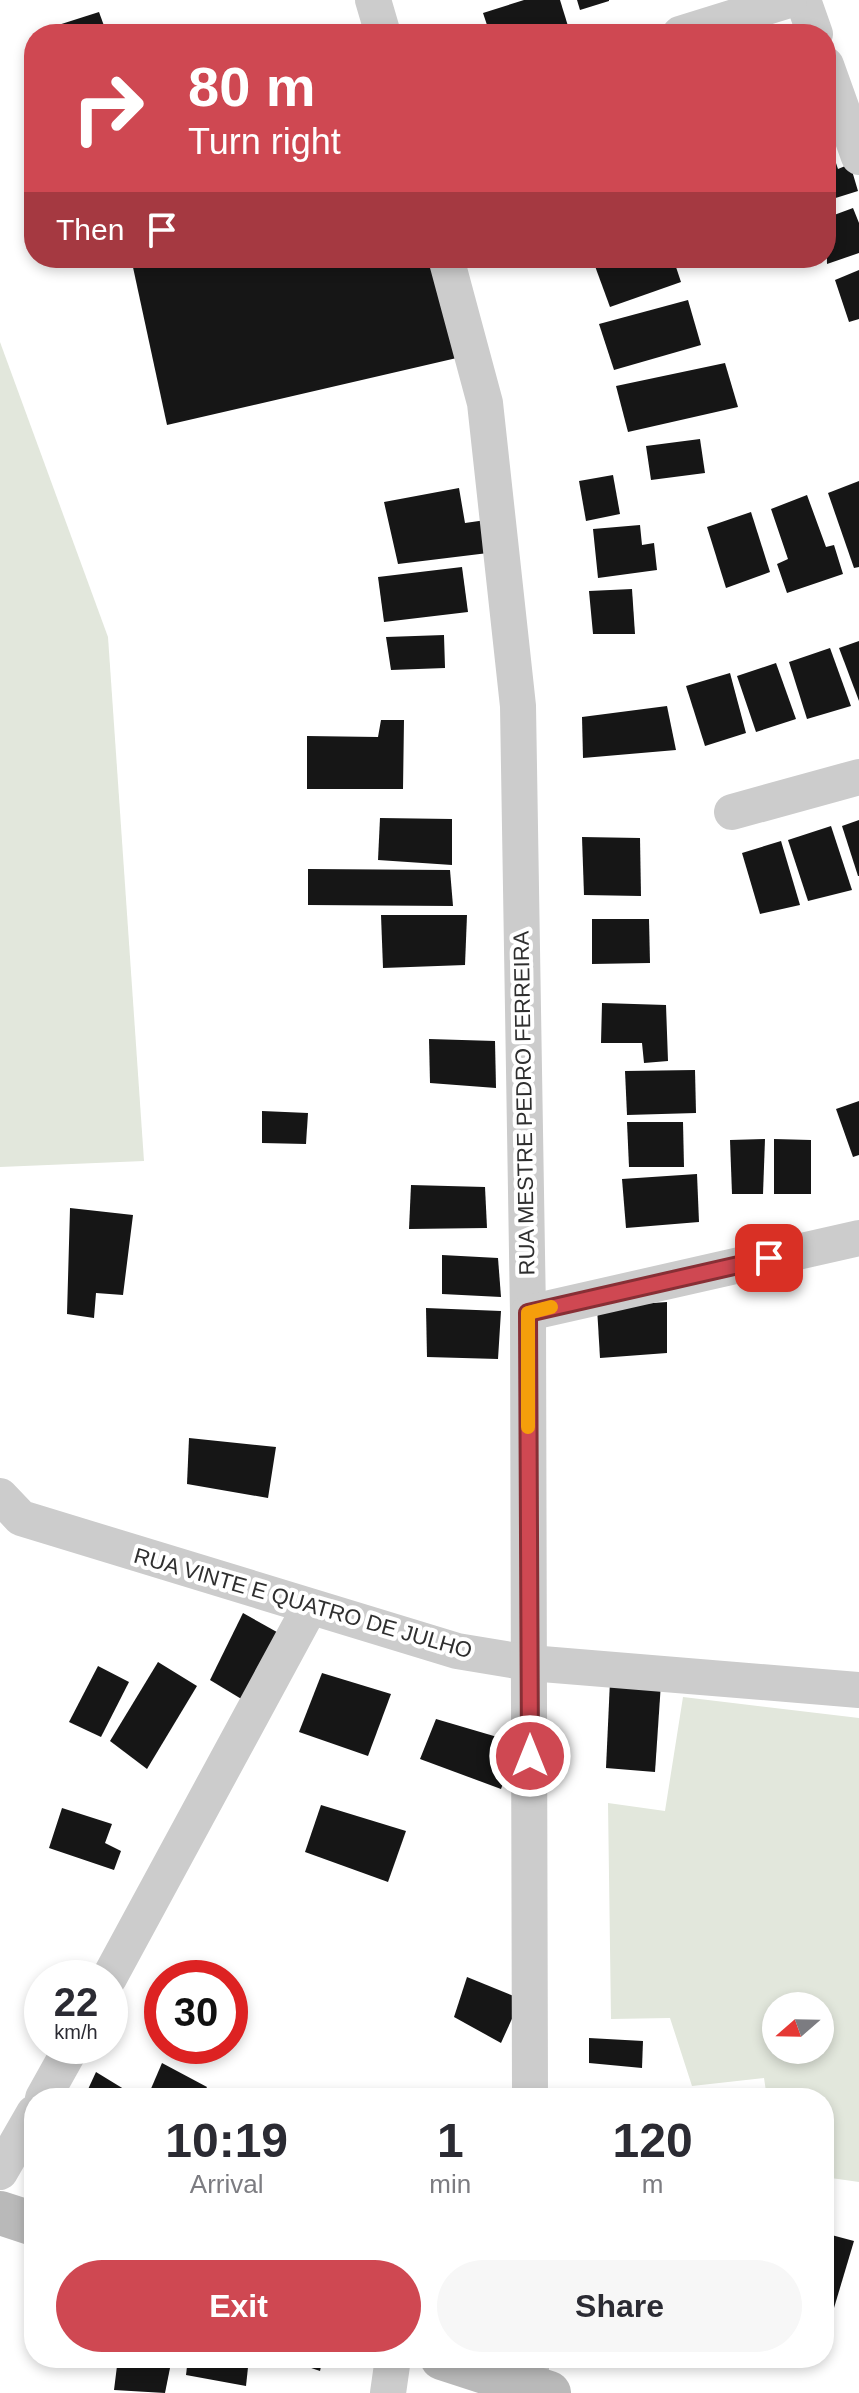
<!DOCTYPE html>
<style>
:root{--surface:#fff;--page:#f7f7f7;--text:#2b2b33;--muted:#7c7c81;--accent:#cf4852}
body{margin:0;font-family:Helvetica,sans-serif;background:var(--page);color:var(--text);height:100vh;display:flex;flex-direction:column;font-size:30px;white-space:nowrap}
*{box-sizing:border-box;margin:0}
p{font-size:26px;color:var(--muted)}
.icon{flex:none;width:44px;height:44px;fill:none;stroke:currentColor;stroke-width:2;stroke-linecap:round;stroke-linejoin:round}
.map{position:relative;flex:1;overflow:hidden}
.sheet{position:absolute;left:24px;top:2088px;width:810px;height:280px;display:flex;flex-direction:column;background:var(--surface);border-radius:32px;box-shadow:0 4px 12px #0003}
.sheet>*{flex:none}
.banner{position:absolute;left:24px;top:24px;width:812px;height:244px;border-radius:32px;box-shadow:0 4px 12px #0003;background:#cf4852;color:#fff;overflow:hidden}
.needle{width:52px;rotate:250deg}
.tools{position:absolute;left:762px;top:1992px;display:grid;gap:16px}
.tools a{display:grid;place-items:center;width:72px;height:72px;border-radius:50%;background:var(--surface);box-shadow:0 4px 12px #0003;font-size:40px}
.speed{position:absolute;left:24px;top:1960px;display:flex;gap:16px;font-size:40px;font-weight:700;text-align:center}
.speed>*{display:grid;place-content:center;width:104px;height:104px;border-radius:50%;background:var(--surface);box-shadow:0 4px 12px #0003;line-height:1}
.speed small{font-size:20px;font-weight:400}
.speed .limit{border:12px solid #d22;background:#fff;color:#111}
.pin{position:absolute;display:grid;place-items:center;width:68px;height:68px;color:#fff;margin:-34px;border-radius:16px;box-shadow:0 4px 12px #0006}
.me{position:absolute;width:88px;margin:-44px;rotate:0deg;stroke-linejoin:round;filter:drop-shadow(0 0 6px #0008)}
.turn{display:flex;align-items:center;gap:28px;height:168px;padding:0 32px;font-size:36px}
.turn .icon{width:104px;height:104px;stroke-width:2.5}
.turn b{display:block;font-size:56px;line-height:68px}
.then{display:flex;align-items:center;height:76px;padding:0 32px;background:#0003;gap:16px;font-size:30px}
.eta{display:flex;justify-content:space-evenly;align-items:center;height:136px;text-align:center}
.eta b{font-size:48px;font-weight:700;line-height:56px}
.action{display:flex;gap:16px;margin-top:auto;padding:16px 32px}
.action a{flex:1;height:92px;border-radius:48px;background:var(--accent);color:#fff;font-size:32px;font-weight:700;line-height:92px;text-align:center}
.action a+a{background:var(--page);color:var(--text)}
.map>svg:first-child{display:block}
.green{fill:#e2e7dc;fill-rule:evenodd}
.building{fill:#161616}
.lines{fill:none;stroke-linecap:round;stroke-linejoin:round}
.street{stroke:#ccc;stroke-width:36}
.secondary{stroke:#b9b9b9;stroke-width:44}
.route-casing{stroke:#872f35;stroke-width:20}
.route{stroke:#cf4852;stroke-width:14}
.slow{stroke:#f59e0b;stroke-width:14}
.labels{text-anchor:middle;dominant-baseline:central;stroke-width:8;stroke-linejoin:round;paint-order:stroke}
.street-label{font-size:22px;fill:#2f2f2f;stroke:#fff}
</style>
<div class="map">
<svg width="859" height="2393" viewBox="0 0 859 2393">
<rect width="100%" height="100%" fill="#fff"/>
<g class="green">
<path d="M 0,342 L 108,637 L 144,1161 L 0,1167 Z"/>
<path d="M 683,1697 L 859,1718 L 859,2182 L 824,2177 L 824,2098 L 767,2098 L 764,2078 L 692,2086 L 670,2018 L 611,2019 L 608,1803 L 665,1811 ZM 776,2006 L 820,2006 L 820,2050 L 776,2050 Z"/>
</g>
<g class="building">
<path d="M 524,0 L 560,0 L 568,26 L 542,34 L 490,34 L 483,13 Z"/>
<path d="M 577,0 L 609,0 L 609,1 L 580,10 Z"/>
<path d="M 99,12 L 107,34 L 55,34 L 52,27 Z"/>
<path d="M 832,151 L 838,169 L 850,164 L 858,191 L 826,201 L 826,154 Z"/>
<path d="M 853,208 L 859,223 L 859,253 L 827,264 L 826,218 Z"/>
<path d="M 131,258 L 433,258 L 461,357 L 167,425 Z"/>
<path d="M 592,258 L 673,258 L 681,282 L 610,307 Z"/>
<path d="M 859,270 L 859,319 L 849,322 L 835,280 Z"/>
<path d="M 688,300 L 701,345 L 614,370 L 599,324 Z"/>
<path d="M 725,363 L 738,407 L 628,432 L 616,386 Z"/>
<path d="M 700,439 L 705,473 L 651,480 L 646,446 Z"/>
<path d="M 613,475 L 620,514 L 586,521 L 579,481 Z"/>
<path d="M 859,481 L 859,567 L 854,568 L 828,493 Z"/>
<path d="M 459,488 L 465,523 L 486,520 L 488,553 L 398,564 L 384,502 Z"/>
<path d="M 807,495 L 826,547 L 834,545 L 843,574 L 787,593 L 777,564 L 788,559 L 771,509 Z"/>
<path d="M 751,512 L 770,572 L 726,588 L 707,527 Z"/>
<path d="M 640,525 L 642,545 L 654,543 L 657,570 L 598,578 L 593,529 Z"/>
<path d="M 462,567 L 468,612 L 384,622 L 378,577 Z"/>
<path d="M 632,589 L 635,634 L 593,634 L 589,591 Z"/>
<path d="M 444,635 L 445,668 L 391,670 L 386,637 Z"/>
<path d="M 859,641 L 859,701 L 839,648 Z"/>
<path d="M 830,648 L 851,706 L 807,719 L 789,662 Z"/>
<path d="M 776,663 L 796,719 L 756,732 L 737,676 Z"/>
<path d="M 730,673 L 746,733 L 705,746 L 686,686 Z"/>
<path d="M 667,706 L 676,750 L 583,758 L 582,717 Z"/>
<path d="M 381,720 L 404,720 L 403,789 L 307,789 L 307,736 L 378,737 Z"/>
<path d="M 380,818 L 452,819 L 452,865 L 378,860 Z"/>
<path d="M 859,820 L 859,876 L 858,876 L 842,826 Z"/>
<path d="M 831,826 L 852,890 L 808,901 L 788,840 Z"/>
<path d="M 582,837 L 640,838 L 641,896 L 584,895 Z"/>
<path d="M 781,841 L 800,905 L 760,914 L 742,853 Z"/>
<path d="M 308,869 L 450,870 L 453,906 L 308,905 Z"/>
<path d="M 381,915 L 467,915 L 465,965 L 383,968 Z"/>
<path d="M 592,919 L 649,919 L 650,963 L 592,964 Z"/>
<path d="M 602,1003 L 666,1005 L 668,1061 L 644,1063 L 642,1043 L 601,1043 Z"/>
<path d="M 429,1039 L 495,1041 L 496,1088 L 430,1083 Z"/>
<path d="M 695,1070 L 696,1113 L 627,1115 L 625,1071 Z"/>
<path d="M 859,1101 L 859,1155 L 853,1157 L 836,1109 Z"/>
<path d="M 262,1111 L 308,1113 L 306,1144 L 262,1143 Z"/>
<path d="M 627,1122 L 683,1122 L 684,1167 L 629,1167 Z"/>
<path d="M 765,1139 L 763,1194 L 732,1194 L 730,1140 Z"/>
<path d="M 774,1139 L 811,1140 L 811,1194 L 774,1194 Z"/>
<path d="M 697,1174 L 699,1222 L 626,1228 L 622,1179 Z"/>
<path d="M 411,1185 L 485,1187 L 487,1228 L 409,1229 Z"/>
<path d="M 70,1208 L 133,1215 L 123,1295 L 96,1293 L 94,1318 L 67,1314 Z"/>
<path d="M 442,1255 L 498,1258 L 501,1297 L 442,1294 Z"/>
<path d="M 667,1302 L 667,1353 L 600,1358 L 597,1307 Z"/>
<path d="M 426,1308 L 501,1311 L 498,1359 L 427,1357 Z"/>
<path d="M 189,1438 L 276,1447 L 268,1498 L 187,1484 Z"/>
<path d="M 243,1613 L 284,1636 L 248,1703 L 210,1680 Z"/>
<path d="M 158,1662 L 197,1686 L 147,1769 L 110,1741 Z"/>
<path d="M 98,1666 L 129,1682 L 101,1737 L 69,1722 Z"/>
<path d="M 322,1673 L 391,1694 L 368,1756 L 299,1732 Z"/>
<path d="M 610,1681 L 661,1683 L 655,1772 L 606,1768 Z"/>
<path d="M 436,1719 L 518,1743 L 501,1789 L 420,1759 Z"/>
<path d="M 321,1805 L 406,1831 L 388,1882 L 305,1852 Z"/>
<path d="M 62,1808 L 112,1824 L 105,1843 L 121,1851 L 114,1870 L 49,1848 Z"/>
<path d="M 467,1977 L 521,1999 L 501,2043 L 454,2017 Z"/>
<path d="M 589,2038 L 643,2041 L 642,2068 L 589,2063 Z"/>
<path d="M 162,2063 L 207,2087 L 201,2098 L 147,2098 Z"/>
<path d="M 96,2072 L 132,2094 L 130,2098 L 84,2098 Z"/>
<path d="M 607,2088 L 658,2090 L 658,2098 L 607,2098 Z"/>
<path d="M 824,2233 L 854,2241 L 831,2318 L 824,2316 Z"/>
<path d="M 118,2358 L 172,2358 L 165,2393 L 114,2390 Z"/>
<path d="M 188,2358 L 249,2358 L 246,2386 L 186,2375 Z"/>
<path d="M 282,2358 L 323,2358 L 320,2371 Z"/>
</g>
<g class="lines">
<g class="street">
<path d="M 373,0 L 383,34"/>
<path d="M 803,0 L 815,34"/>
<path d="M 680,34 L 789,0"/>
<path d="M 826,65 L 859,157"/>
<path d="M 446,258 L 485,403 L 518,706 L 528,1313 L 530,2098"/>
<path d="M 732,812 L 859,777"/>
<path d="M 528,1313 L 859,1238"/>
<path d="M 0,1496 L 21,1518 L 457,1651 L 530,1663 L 859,1690"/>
<path d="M 109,1978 L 310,1607"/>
<path d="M 43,2098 L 72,2046"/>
<path d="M 0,2172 L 34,2113"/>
<path d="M 531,2358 L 531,2387"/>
<path d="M 388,2393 L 393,2358"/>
</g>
<g class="secondary">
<path d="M 0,2213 L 34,2224"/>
<path d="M 442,2358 L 549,2393"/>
</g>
</g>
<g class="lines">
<g class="route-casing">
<path id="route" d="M 530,1756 L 528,1313 L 769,1258"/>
</g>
<use href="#route" class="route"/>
<path class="slow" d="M 528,1427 L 528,1313 L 551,1307"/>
</g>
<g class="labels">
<g class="street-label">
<text transform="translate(524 1103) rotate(-91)">RUA MESTRE PEDRO FERREIRA</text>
<text transform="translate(303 1603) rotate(16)">RUA VINTE E QUATRO DE JULHO</text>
</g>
</g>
</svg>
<div class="tools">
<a><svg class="needle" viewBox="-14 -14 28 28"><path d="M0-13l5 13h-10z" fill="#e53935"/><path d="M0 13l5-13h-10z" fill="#7c7c81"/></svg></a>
</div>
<div class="speed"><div>22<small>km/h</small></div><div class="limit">30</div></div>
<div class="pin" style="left:769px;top:1258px;background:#d93025"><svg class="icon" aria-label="arrive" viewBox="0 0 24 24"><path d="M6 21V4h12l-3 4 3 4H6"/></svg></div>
<svg class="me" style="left:530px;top:1756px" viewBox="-20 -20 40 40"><circle r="17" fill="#cf4852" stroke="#fff" stroke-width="3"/><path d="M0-11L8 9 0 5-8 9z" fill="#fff"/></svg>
<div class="banner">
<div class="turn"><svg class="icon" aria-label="right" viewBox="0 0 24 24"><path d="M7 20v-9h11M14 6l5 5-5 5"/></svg><div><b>80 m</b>Turn right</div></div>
<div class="then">Then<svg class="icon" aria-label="arrive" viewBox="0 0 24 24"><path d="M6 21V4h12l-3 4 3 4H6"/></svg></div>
</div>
<section class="sheet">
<div class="eta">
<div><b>10:19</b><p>Arrival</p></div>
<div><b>1</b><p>min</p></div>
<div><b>120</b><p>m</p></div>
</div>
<div class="action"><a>Exit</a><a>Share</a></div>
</section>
</div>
